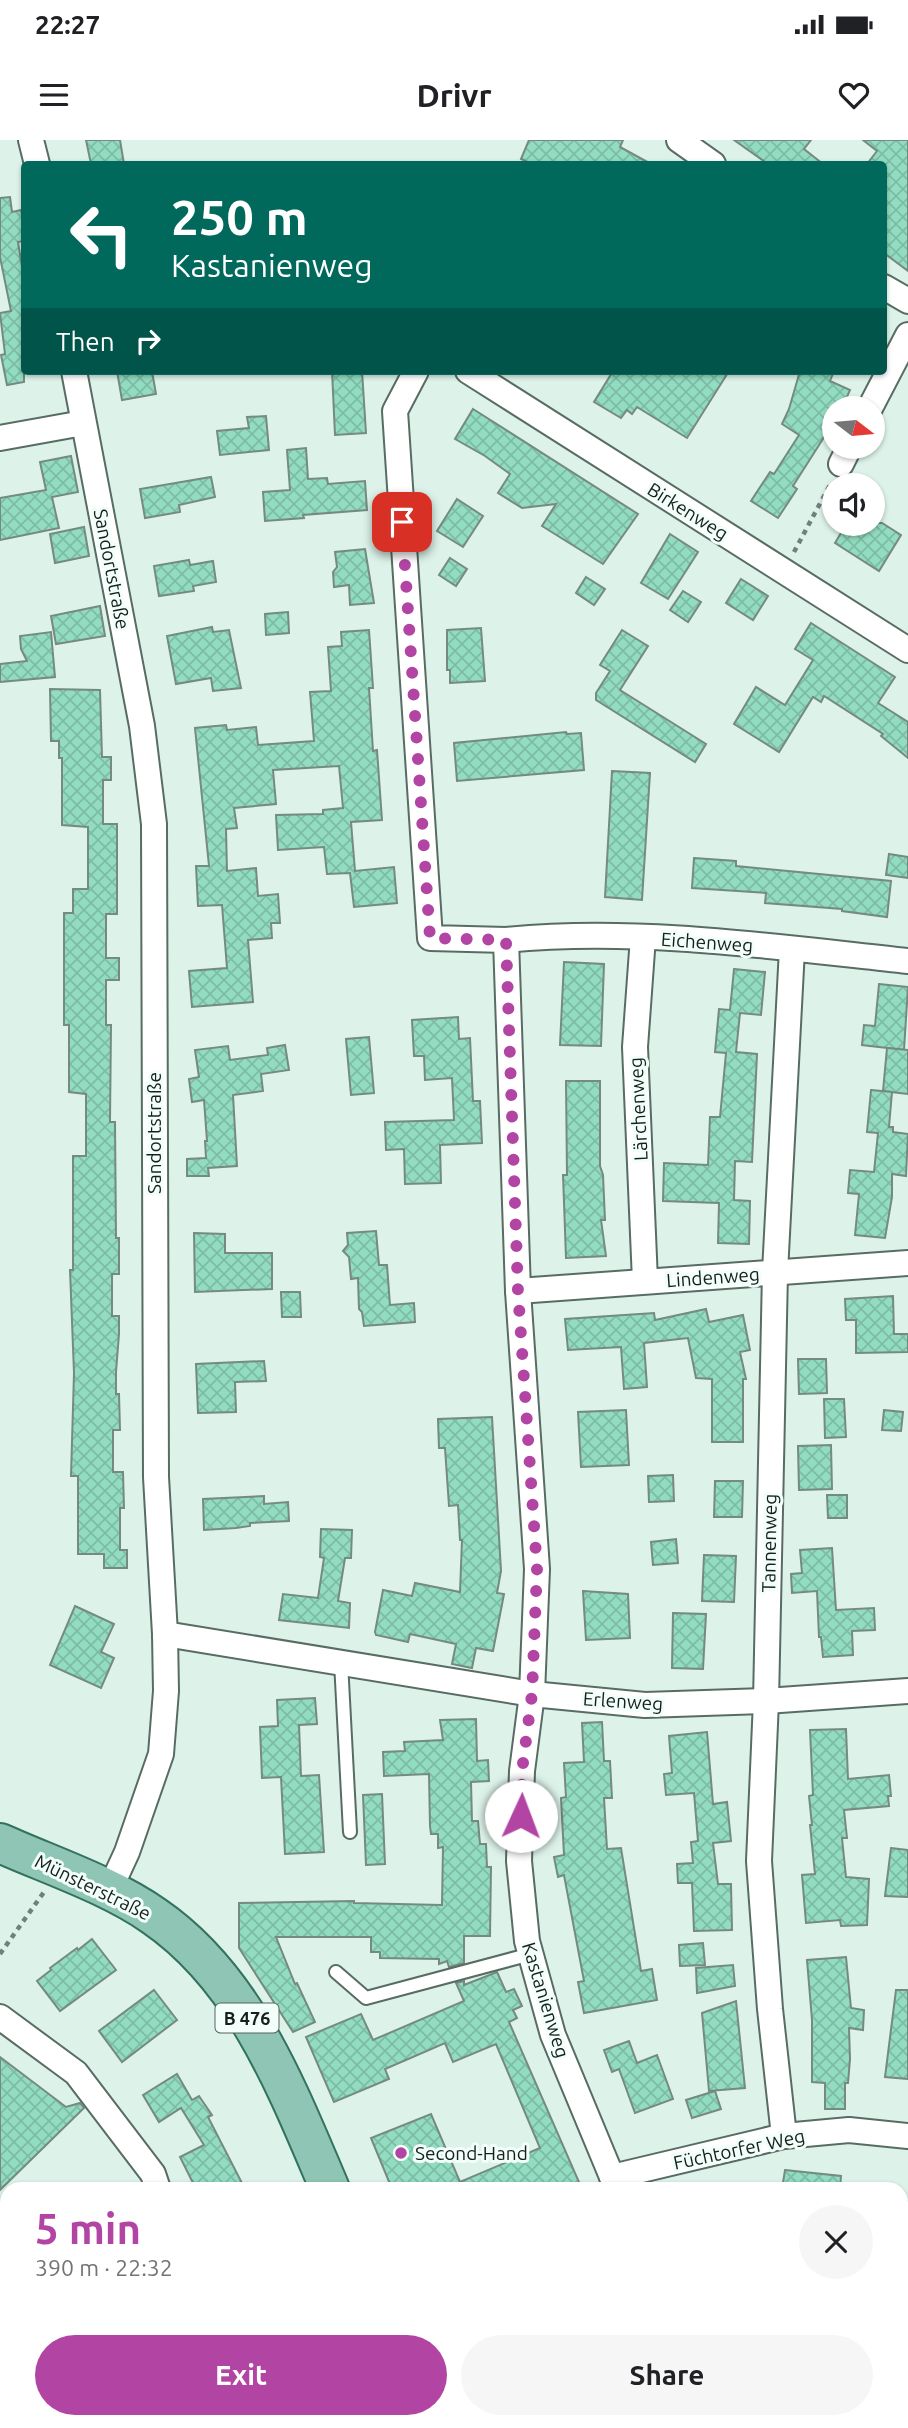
<!DOCTYPE html>
<meta charset="utf-8">
<style>
:root{--surface:#fff;--page:#f6f6f6;--text:#202124;--muted:#757577;--accent:#b245a4}
body{margin:0;font-family:Ubuntu,sans-serif;background:var(--page);color:var(--text);height:100vh;display:flex;flex-direction:column;font-size:26px;white-space:nowrap}
*{box-sizing:border-box;margin:0}
p{font-size:23px;color:var(--muted)}
.icon{flex:none;width:38px;height:38px;fill:none;stroke:currentColor;stroke-width:2;stroke-linecap:round;stroke-linejoin:round}
.map{position:relative;flex:1;overflow:hidden}
.details{position:absolute;left:0px;top:2042px;width:908px;height:247px;display:flex;flex-direction:column;background:var(--surface);border-radius:21px 21px 0 0;box-shadow:0 2px 5px #0004}
.details>*{flex:none}
.hud{position:absolute;left:21px;top:21px;width:866px;height:214px;border-radius:7px;box-shadow:0 2px 5px #0004;background:#00695c;color:#fff;overflow:hidden}
.needle{width:46px;rotate:106deg}
.controls{position:absolute;left:822px;top:256px;display:grid;gap:14px}
.controls a{display:grid;place-items:center;width:63px;height:63px;border-radius:50%;background:var(--surface);box-shadow:0 2px 5px #0004;font-size:35px}
.pin{position:absolute;display:grid;place-items:center;width:60px;height:60px;color:#fff;margin:-30px;border-radius:14px;box-shadow:0 4px 10px #0006}
.me{position:absolute;width:77px;margin:-38px;rotate:2deg;stroke-linejoin:round;filter:drop-shadow(0 0 5px #0008)}
.turn{display:flex;align-items:center;gap:24px;height:147px;padding:0 35px;font-size:32px}
.turn .icon{width:91px;height:91px;stroke-width:2.5}
.turn b{display:block;font-size:49px;line-height:60px}
.then{display:flex;align-items:center;height:66px;padding:0 35px;background:#0003;gap:14px;font-size:26px}
.round{display:grid;place-items:center;flex:none;width:74px;height:74px;border-radius:37px;background:var(--page)}
.head{display:flex;align-items:center;justify-content:space-between;height:119px;padding:0 35px}
h1{font-size:42px;font-weight:700;line-height:52px;color:var(--accent)}
.button{display:flex;gap:14px;margin-top:auto;padding:14px 35px}
.button a{flex:1;height:80px;border-radius:42px;background:var(--accent);color:#fff;font-size:28px;font-weight:700;line-height:80px;text-align:center}
.button a+a{background:var(--page);color:var(--text)}
.status{display:flex;justify-content:space-between;align-items:center;height:49px;padding:0 35px;background:var(--surface);direction:ltr}
.status svg{height:19px;fill:currentColor}
header{display:flex;justify-content:space-between;align-items:center;height:91px;padding:0 35px;background:var(--surface);font-size:32px;font-weight:700}
.map>svg:first-child{display:block}
.building{fill:url(#building-cross-hatch);stroke:#758a81;stroke-width:2}
.lines{fill:none;stroke-linecap:round;stroke-linejoin:round}
.lane-casing{stroke:#586c64;stroke-width:16}
.street-casing{stroke:#586c64;stroke-width:28}
.primary-casing{stroke:#33725e;stroke-width:42}
.path{stroke:#72807b;stroke-width:4.5;stroke-dasharray:5 5;stroke-linecap:butt}
.lane{stroke:#fff;stroke-width:12}
.street{stroke:#fff;stroke-width:24}
.primary{stroke:#8ec5b4;stroke-width:38}
.route{stroke:#b245a4;stroke-width:12;stroke-dasharray:0 21.6}
.poi-dot{fill:#b245a4;stroke:#f1fef9;stroke-width:2.5}
.labels{text-anchor:middle;dominant-baseline:central;stroke-width:6;stroke-linejoin:round;paint-order:stroke}
.shield{fill:#f1fef9;stroke:#58625e;stroke-width:2}
.shield-label{font-size:18px;font-weight:bold;fill:#171f1c}
.street-label{font-size:19px;fill:#171f1c;stroke:#f1fef9}
.poi-label{font-size:19px;fill:#171f1c;stroke:#f1fef9;text-anchor:start}
</style>
<div class="status"><b>22:27</b><svg viewBox="0 0 49 12"><path d="M0 12V9h3v3zM5 12V6h3v6zM10 12V3h3v9zM15 12V0h3v12zM26 1h20v11H26zM47 4h2v5h-2z"/></svg></div>
<header><svg class="icon" aria-label="menu" viewBox="0 0 24 24"><path d="M4 6h16M4 12h16M4 18h16"/></svg>Drivr<svg class="icon" aria-label="heart" viewBox="0 0 24 24"><path d="M12 20l-8-8c-3-5 5-10 8-4 3-6 11-1 8 4z"/></svg></header>
<div class="map">
<svg width="908" height="2288" viewBox="0 0 908 2288">
<defs>
<pattern id="building-cross-hatch" width="8" height="8" patternUnits="userSpaceOnUse" patternTransform="scale(1.75)"><rect width="8" height="8" fill="#92dcc1"/><path d="M0 0l8 8M0 8l8-8" fill="none" stroke="#7dbca5"/></pattern>
</defs>
<rect width="100%" height="100%" fill="#ddf3ea"/>
<g class="building">
<path d="M 86,0 L 120,0 L 124,24 L 91,24 Z"/>
<path d="M 529,0 L 623,0 L 620,7 L 651,24 L 532,24 L 521,19 Z"/>
<path d="M 734,0 L 811,0 L 804,9 L 823,24 L 768,24 Z"/>
<path d="M 863,0 L 908,0 L 908,131 L 884,113 L 884,24 L 867,24 L 877,11 Z"/>
<path d="M 10,57 L 12,72 L 21,70 L 24,86 L 24,101 L 18,102 L 24,139 L 24,242 L 7,245 L 1,215 L 5,214 L 0,173 L 11,171 L 0,117 L 0,58 Z"/>
<path d="M 117,231 L 152,231 L 156,254 L 122,260 Z"/>
<path d="M 332,231 L 362,231 L 366,293 L 335,295 Z"/>
<path d="M 613,231 L 729,231 L 687,298 L 637,267 L 632,274 L 627,270 L 621,278 L 594,262 Z"/>
<path d="M 800,231 L 834,231 L 830,241 L 850,250 L 842,268 L 835,268 L 835,280 L 793,346 L 797,349 L 778,378 L 751,361 L 770,332 L 774,334 L 799,295 L 782,284 L 789,269 Z"/>
<path d="M 473,269 L 638,374 L 603,424 L 542,386 L 556,364 L 522,368 L 498,353 L 510,334 L 485,316 L 455,299 Z"/>
<path d="M 266,276 L 269,310 L 220,315 L 217,291 L 249,288 L 247,277 Z"/>
<path d="M 306,308 L 308,339 L 327,338 L 328,344 L 365,341 L 367,370 L 303,375 L 304,378 L 265,381 L 263,352 L 290,350 L 287,310 Z"/>
<path d="M 71,316 L 78,352 L 52,357 L 59,388 L 0,400 L 0,358 L 46,350 L 40,322 Z"/>
<path d="M 211,337 L 215,357 L 179,365 L 180,372 L 145,378 L 140,349 Z"/>
<path d="M 457,359 L 483,376 L 463,407 L 437,391 Z"/>
<path d="M 847,383 L 882,383 L 901,395 L 879,431 L 835,403 Z"/>
<path d="M 84,387 L 89,416 L 55,423 L 50,394 Z"/>
<path d="M 670,394 L 698,412 L 668,459 L 641,443 Z"/>
<path d="M 365,409 L 374,463 L 350,465 L 349,445 L 334,447 L 333,432 L 337,427 L 335,412 Z"/>
<path d="M 450,418 L 467,429 L 456,446 L 439,435 Z"/>
<path d="M 189,420 L 190,425 L 213,421 L 216,442 L 193,446 L 194,451 L 159,456 L 154,426 Z"/>
<path d="M 586,437 L 605,449 L 594,465 L 576,453 Z"/>
<path d="M 741,439 L 768,456 L 753,480 L 726,463 Z"/>
<path d="M 683,451 L 701,462 L 688,482 L 670,470 Z"/>
<path d="M 100,466 L 105,496 L 56,504 L 51,476 Z"/>
<path d="M 288,472 L 289,493 L 266,495 L 265,474 Z"/>
<path d="M 811,483 L 895,537 L 878,563 L 908,582 L 908,618 L 881,596 L 883,594 L 824,556 L 821,562 L 813,557 L 779,612 L 734,584 L 756,547 L 785,565 L 813,520 L 795,509 Z"/>
<path d="M 212,487 L 213,492 L 229,490 L 241,548 L 213,551 L 211,538 L 176,544 L 167,496 Z"/>
<path d="M 481,488 L 485,541 L 450,543 L 450,530 L 447,530 L 447,490 Z"/>
<path d="M 369,490 L 373,548 L 369,548 L 373,611 L 377,610 L 382,680 L 351,682 L 355,731 L 394,727 L 397,763 L 354,767 L 350,733 L 327,734 L 324,707 L 278,710 L 276,675 L 323,674 L 323,670 L 343,668 L 339,626 L 273,630 L 276,664 L 234,668 L 237,688 L 226,689 L 227,731 L 256,728 L 258,756 L 278,754 L 280,783 L 271,783 L 272,798 L 248,800 L 253,862 L 192,867 L 189,831 L 227,828 L 222,765 L 198,766 L 196,726 L 209,726 L 195,588 L 226,585 L 227,590 L 256,587 L 258,605 L 314,601 L 310,552 L 331,551 L 328,507 L 342,506 L 341,492 Z"/>
<path d="M 622,490 L 648,506 L 620,550 L 706,604 L 695,622 L 596,560 L 596,553 L 610,531 L 600,525 Z"/>
<path d="M 51,492 L 55,537 L 0,542 L 0,524 L 27,521 L 21,509 L 20,496 Z"/>
<path d="M 50,549 L 100,550 L 102,617 L 111,617 L 111,640 L 103,640 L 103,684 L 117,684 L 117,774 L 106,774 L 106,818 L 119,818 L 119,840 L 106,840 L 106,885 L 111,885 L 110,982 L 115,982 L 116,1098 L 119,1098 L 119,1134 L 112,1134 L 112,1176 L 119,1176 L 119,1194 L 116,1232 L 116,1254 L 119,1254 L 120,1290 L 113,1290 L 113,1332 L 123,1332 L 124,1368 L 120,1368 L 120,1410 L 127,1410 L 127,1428 L 104,1428 L 104,1414 L 78,1414 L 78,1336 L 71,1336 L 74,1233 L 70,1130 L 73,1130 L 73,1016 L 86,1016 L 86,954 L 69,952 L 69,885 L 64,885 L 64,773 L 73,773 L 73,749 L 88,749 L 88,687 L 62,685 L 62,618 L 59,618 L 59,601 L 51,601 Z"/>
<path d="M 566,592 L 567,594 L 581,593 L 584,630 L 457,641 L 454,603 Z"/>
<path d="M 612,631 L 650,633 L 642,760 L 605,757 Z"/>
<path d="M 889,714 L 908,717 L 908,738 L 886,735 Z"/>
<path d="M 694,718 L 736,721 L 736,726 L 891,741 L 887,777 L 842,771 L 842,769 L 765,763 L 766,753 L 692,748 Z"/>
<path d="M 564,822 L 604,824 L 601,906 L 560,905 Z"/>
<path d="M 734,829 L 765,832 L 761,875 L 740,873 L 736,912 L 757,914 L 752,1022 L 735,1021 L 734,1060 L 750,1061 L 749,1104 L 718,1103 L 719,1063 L 663,1061 L 664,1023 L 708,1025 L 710,977 L 720,977 L 726,913 L 715,912 L 719,869 L 730,870 Z"/>
<path d="M 879,844 L 908,847 L 904,910 L 862,905 L 864,885 L 875,886 Z"/>
<path d="M 458,877 L 459,899 L 470,898 L 473,961 L 480,961 L 482,1003 L 440,1005 L 441,1043 L 405,1044 L 404,1009 L 386,1010 L 385,982 L 454,980 L 452,938 L 425,940 L 424,916 L 414,916 L 412,880 Z"/>
<path d="M 369,897 L 374,953 L 351,955 L 346,899 Z"/>
<path d="M 285,905 L 289,930 L 261,934 L 263,951 L 233,955 L 237,1026 L 208,1028 L 209,1036 L 187,1036 L 187,1019 L 206,1018 L 205,1001 L 207,1001 L 204,960 L 192,962 L 189,939 L 199,937 L 195,910 L 228,906 L 230,920 L 268,915 L 267,908 Z"/>
<path d="M 887,908 L 908,910 L 908,954 L 883,951 Z"/>
<path d="M 566,941 L 600,941 L 600,1026 L 603,1035 L 605,1080 L 601,1080 L 606,1116 L 566,1118 L 563,1035 L 567,1035 Z"/>
<path d="M 871,950 L 892,952 L 889,987 L 893,987 L 893,992 L 908,994 L 906,1036 L 892,1034 L 892,1057 L 885,1098 L 855,1095 L 859,1054 L 848,1053 L 850,1030 L 874,1032 L 878,993 L 867,992 Z"/>
<path d="M 376,1091 L 379,1125 L 387,1125 L 390,1165 L 414,1163 L 415,1182 L 364,1186 L 362,1172 L 359,1169 L 358,1138 L 351,1139 L 349,1117 L 343,1111 L 348,1105 L 347,1093 Z"/>
<path d="M 194,1093 L 225,1094 L 225,1113 L 272,1113 L 272,1149 L 195,1152 Z"/>
<path d="M 281,1152 L 300,1152 L 301,1177 L 282,1177 Z"/>
<path d="M 893,1156 L 894,1194 L 908,1194 L 908,1212 L 856,1213 L 856,1180 L 846,1180 L 845,1159 Z"/>
<path d="M 706,1169 L 709,1182 L 743,1175 L 750,1210 L 740,1212 L 746,1239 L 743,1239 L 743,1302 L 712,1302 L 712,1239 L 696,1238 L 688,1198 L 644,1203 L 647,1247 L 624,1249 L 621,1207 L 568,1210 L 565,1179 L 654,1173 L 655,1180 Z"/>
<path d="M 798,1219 L 826,1219 L 827,1253 L 799,1254 Z"/>
<path d="M 264,1221 L 266,1241 L 235,1242 L 236,1272 L 198,1273 L 196,1224 Z"/>
<path d="M 824,1259 L 844,1259 L 846,1297 L 825,1298 Z"/>
<path d="M 626,1270 L 629,1325 L 581,1327 L 578,1272 Z"/>
<path d="M 884,1270 L 903,1272 L 901,1291 L 882,1290 Z"/>
<path d="M 492,1277 L 501,1431 L 497,1453 L 504,1454 L 493,1511 L 476,1508 L 472,1528 L 452,1524 L 456,1504 L 410,1494 L 408,1502 L 376,1495 L 375,1492 L 383,1450 L 412,1456 L 415,1443 L 460,1452 L 462,1400 L 460,1400 L 458,1365 L 449,1366 L 445,1308 L 439,1308 L 438,1279 Z"/>
<path d="M 831,1305 L 832,1349 L 799,1350 L 798,1306 Z"/>
<path d="M 673,1335 L 674,1361 L 649,1362 L 648,1336 Z"/>
<path d="M 715,1341 L 743,1341 L 742,1377 L 714,1377 Z"/>
<path d="M 827,1355 L 847,1355 L 847,1378 L 828,1378 Z"/>
<path d="M 264,1356 L 264,1364 L 288,1362 L 289,1381 L 250,1383 L 250,1386 L 236,1388 L 204,1390 L 203,1359 Z"/>
<path d="M 321,1389 L 352,1390 L 351,1418 L 345,1418 L 338,1461 L 350,1463 L 349,1488 L 279,1480 L 283,1454 L 318,1458 L 324,1418 L 320,1417 Z"/>
<path d="M 676,1399 L 678,1423 L 653,1425 L 651,1402 Z"/>
<path d="M 832,1408 L 836,1470 L 874,1468 L 875,1490 L 852,1491 L 853,1515 L 823,1517 L 821,1497 L 819,1497 L 817,1451 L 792,1453 L 791,1434 L 802,1433 L 800,1410 Z"/>
<path d="M 704,1415 L 736,1416 L 734,1462 L 702,1461 Z"/>
<path d="M 583,1451 L 628,1454 L 630,1498 L 586,1500 Z"/>
<path d="M 75,1466 L 114,1484 L 101,1512 L 114,1518 L 101,1548 L 50,1525 Z"/>
<path d="M 673,1473 L 706,1474 L 703,1529 L 672,1528 Z"/>
<path d="M 315,1558 L 317,1584 L 299,1585 L 301,1636 L 319,1635 L 324,1712 L 285,1714 L 281,1637 L 262,1638 L 260,1587 L 278,1586 L 277,1560 Z"/>
<path d="M 476,1579 L 477,1621 L 488,1620 L 489,1641 L 471,1642 L 472,1681 L 478,1681 L 480,1704 L 486,1704 L 487,1727 L 491,1727 L 490,1796 L 464,1796 L 464,1823 L 449,1827 L 447,1821 L 439,1824 L 439,1819 L 380,1818 L 380,1812 L 371,1812 L 371,1797 L 276,1797 L 295,1844 L 297,1843 L 315,1882 L 293,1892 L 239,1808 L 239,1763 L 354,1761 L 354,1763 L 442,1765 L 443,1707 L 438,1708 L 438,1694 L 431,1694 L 430,1686 L 429,1634 L 384,1636 L 383,1612 L 405,1611 L 404,1602 L 443,1600 L 440,1580 Z"/>
<path d="M 602,1582 L 604,1621 L 610,1621 L 612,1658 L 604,1658 L 607,1709 L 621,1708 L 641,1831 L 652,1829 L 657,1860 L 584,1873 L 578,1842 L 584,1841 L 564,1735 L 558,1737 L 554,1717 L 564,1715 L 561,1658 L 566,1657 L 564,1623 L 584,1622 L 582,1583 Z"/>
<path d="M 846,1589 L 848,1639 L 889,1635 L 891,1656 L 888,1656 L 889,1666 L 844,1670 L 847,1698 L 842,1698 L 846,1737 L 869,1739 L 867,1785 L 841,1786 L 840,1780 L 806,1783 L 802,1735 L 815,1734 L 810,1685 L 812,1685 L 809,1656 L 813,1655 L 810,1590 Z"/>
<path d="M 707,1592 L 713,1664 L 727,1662 L 731,1701 L 713,1703 L 718,1744 L 731,1744 L 732,1790 L 694,1791 L 692,1743 L 678,1743 L 677,1724 L 693,1723 L 691,1702 L 698,1701 L 694,1653 L 666,1655 L 664,1634 L 672,1633 L 669,1596 Z"/>
<path d="M 382,1654 L 385,1724 L 366,1725 L 363,1655 Z"/>
<path d="M 891,1708 L 908,1710 L 908,1757 L 885,1756 Z"/>
<path d="M 92,1799 L 116,1830 L 60,1871 L 37,1841 L 51,1830 L 50,1828 L 77,1808 L 78,1810 Z"/>
<path d="M 703,1803 L 705,1825 L 680,1826 L 679,1805 Z"/>
<path d="M 846,1817 L 851,1868 L 864,1870 L 863,1890 L 849,1888 L 850,1919 L 848,1943 L 845,1943 L 845,1969 L 825,1969 L 825,1943 L 812,1942 L 812,1880 L 807,1820 Z"/>
<path d="M 733,1825 L 735,1846 L 697,1853 L 696,1828 Z"/>
<path d="M 497,1832 L 506,1852 L 514,1849 L 522,1866 L 513,1870 L 517,1878 L 509,1882 L 582,2049 L 392,2049 L 371,1998 L 431,1974 L 460,2042 L 540,2008 L 496,1904 L 453,1922 L 445,1903 L 385,1929 L 389,1939 L 334,1962 L 306,1897 L 361,1874 L 373,1900 L 464,1861 L 456,1843 L 464,1841 L 464,1845 Z"/>
<path d="M 154,1850 L 177,1880 L 122,1922 L 99,1891 Z"/>
<path d="M 896,1850 L 908,1850 L 908,1939 L 885,1937 Z"/>
<path d="M 736,1861 L 745,1948 L 709,1951 L 702,1873 Z"/>
<path d="M 629,1901 L 637,1923 L 657,1915 L 673,1959 L 635,1973 L 619,1929 L 612,1932 L 604,1910 Z"/>
<path d="M 0,1917 L 66,1967 L 80,1963 L 84,1968 L 0,2050 Z"/>
<path d="M 177,1934 L 192,1960 L 199,1956 L 212,1975 L 208,1977 L 245,2049 L 196,2049 L 180,2017 L 204,2005 L 181,1968 L 159,1982 L 143,1955 Z"/>
<path d="M 715,1951 L 721,1969 L 692,1978 L 686,1960 Z"/>
<path d="M 785,2030 L 841,2036 L 840,2049 L 782,2049 Z"/>
</g>
<g class="lines">
<g class="lane-casing">
<g id="lane">
<path d="M 341,1522 L 350,1692"/>
<path d="M 336,1832 L 366,1858 L 531,1814"/>
</g>
</g>
<g class="street-casing">
<g id="street">
<path d="M 31,0 L 37,24"/>
<path d="M 679,0 L 713,24"/>
<path d="M 884,147 L 908,161"/>
<path d="M 74,231 L 142,586 L 154,684 L 156,1337 L 165,1494 L 166,1551 L 161,1614 L 127,1712 L 109,1751"/>
<path d="M 416,231 L 395,271 L 430,798 L 506,800 L 518,1151 L 537,1429 L 532,1554 L 522,1631 L 519,1721 L 527,1801 L 553,1895 L 617,2049"/>
<path d="M 468,231 L 908,510"/>
<path d="M 870,268 L 908,195"/>
<path d="M 0,298 L 83,283"/>
<path d="M 841,324 L 850,306"/>
<path d="M 643,797 L 635,907 L 645,1141"/>
<path d="M 506,800 C 637,787 777,807 908,821"/>
<path d="M 518,1151 L 908,1123"/>
<path d="M 165,1494 L 532,1554 L 645,1565 L 766,1561 L 908,1551"/>
<path d="M 0,1877 L 76,1933 L 153,2034 L 158,2049"/>
<path d="M 784,1996 L 770,1869 L 759,1721 L 766,1561 L 775,1132 L 792,809"/>
<path d="M 612,2037 L 784,1996 L 849,1990 L 908,1996"/>
<path d="M 0,2134 L 7,2143"/>
<path d="M 100,2282 L 103,2288"/>
<path d="M 713,2282 L 715,2288"/>
</g>
</g>
<g class="primary-casing">
<g id="primary">
<path d="M 0,1703 C 49,1725 110,1745 154,1776 C 246,1839 288,1951 330,2049"/>
<path d="M 428,2282 L 430,2288"/>
</g>
</g>
<g class="path">
<path d="M 794,412 L 831,343"/>
<path d="M 0,1814 L 44,1752"/>
</g>
<use href="#lane" class="lane"/>
<use href="#street" class="street"/>
<use href="#primary" class="primary"/>
</g>
<g class="lines">
<path class="route" d="M 402,382 L 430,798 L 506,800 L 518,1152 L 537,1429 L 532,1554 L 522,1631 L 521,1676"/>
</g>
<circle class="poi-dot" cx="401" cy="2013" r="7"/>
<g class="labels">
<rect class="shield" x="215.5" y="1863.5" width="63" height="29" rx="5"/>
<g class="shield-label">
<text x="247" y="1878">B 476</text>
</g>
<g class="street-label">
<text transform="translate(688 371) rotate(32)">Birkenweg</text>
<text transform="translate(112 429) rotate(79)">Sandortstraße</text>
<text transform="translate(707 802) rotate(4)">Eichenweg</text>
<text transform="translate(638 969) rotate(-93)">Lärchenweg</text>
<text transform="translate(154 993) rotate(-90)">Sandortstraße</text>
<text transform="translate(713 1137) rotate(-4)">Lindenweg</text>
<text transform="translate(769 1403) rotate(-89)">Tannenweg</text>
<text transform="translate(623 1561) rotate(4)">Erlenweg</text>
<text transform="translate(93 1747) rotate(26)">Münsterstraße</text>
<text transform="translate(546 1860) rotate(73)">Kastanienweg</text>
<text transform="translate(739 2009) rotate(-12)">Füchtorfer Weg</text>
</g>
<g class="poi-label">
<text x="415" y="2013">Second-Hand</text>
</g>
</g>
</svg>
<div class="controls">
<a><svg class="needle" viewBox="-14 -14 28 28"><path d="M0-13l5 13h-10z" fill="#e53935"/><path d="M0 13l5-13h-10z" fill="#757577"/></svg></a>
<a><svg class="icon" aria-label="sound" viewBox="0 0 24 24"><path d="M4 9h4l5-4v14l-5-4H4zM17 9q2 3 0 6"/></svg></a>
</div>
<div class="pin" style="left:402px;top:382px;background:#d93025"><svg class="icon" aria-label="arrive" viewBox="0 0 24 24"><path d="M6 21V4h12l-3 4 3 4H6"/></svg></div>
<svg class="me" style="left:521px;top:1676px" viewBox="-20 -20 40 40"><circle r="19" fill="#fff"/><path d="M0-13L10 11 0 6-10 11z" fill="#b245a4"/></svg>
<div class="hud">
<div class="turn"><svg class="icon" aria-label="left" viewBox="0 0 24 24"><path d="M17 20v-9H6M10 6l-5 5 5 5"/></svg><div><b>250 m</b>Kastanienweg</div></div>
<div class="then">Then<svg class="icon" aria-label="right" viewBox="0 0 24 24"><path d="M7 20v-9h11M14 6l5 5-5 5"/></svg></div>
</div>
<section class="details">
<div class="head"><div><h1>5 min</h1><p>390 m · 22:32</p></div><a class="round"><svg class="icon" aria-label="close" viewBox="0 0 24 24"><path d="M6 6l12 12M18 6L6 18"/></svg></a></div>
<div class="button"><a>Exit</a><a>Share</a></div>
</section>
</div>
